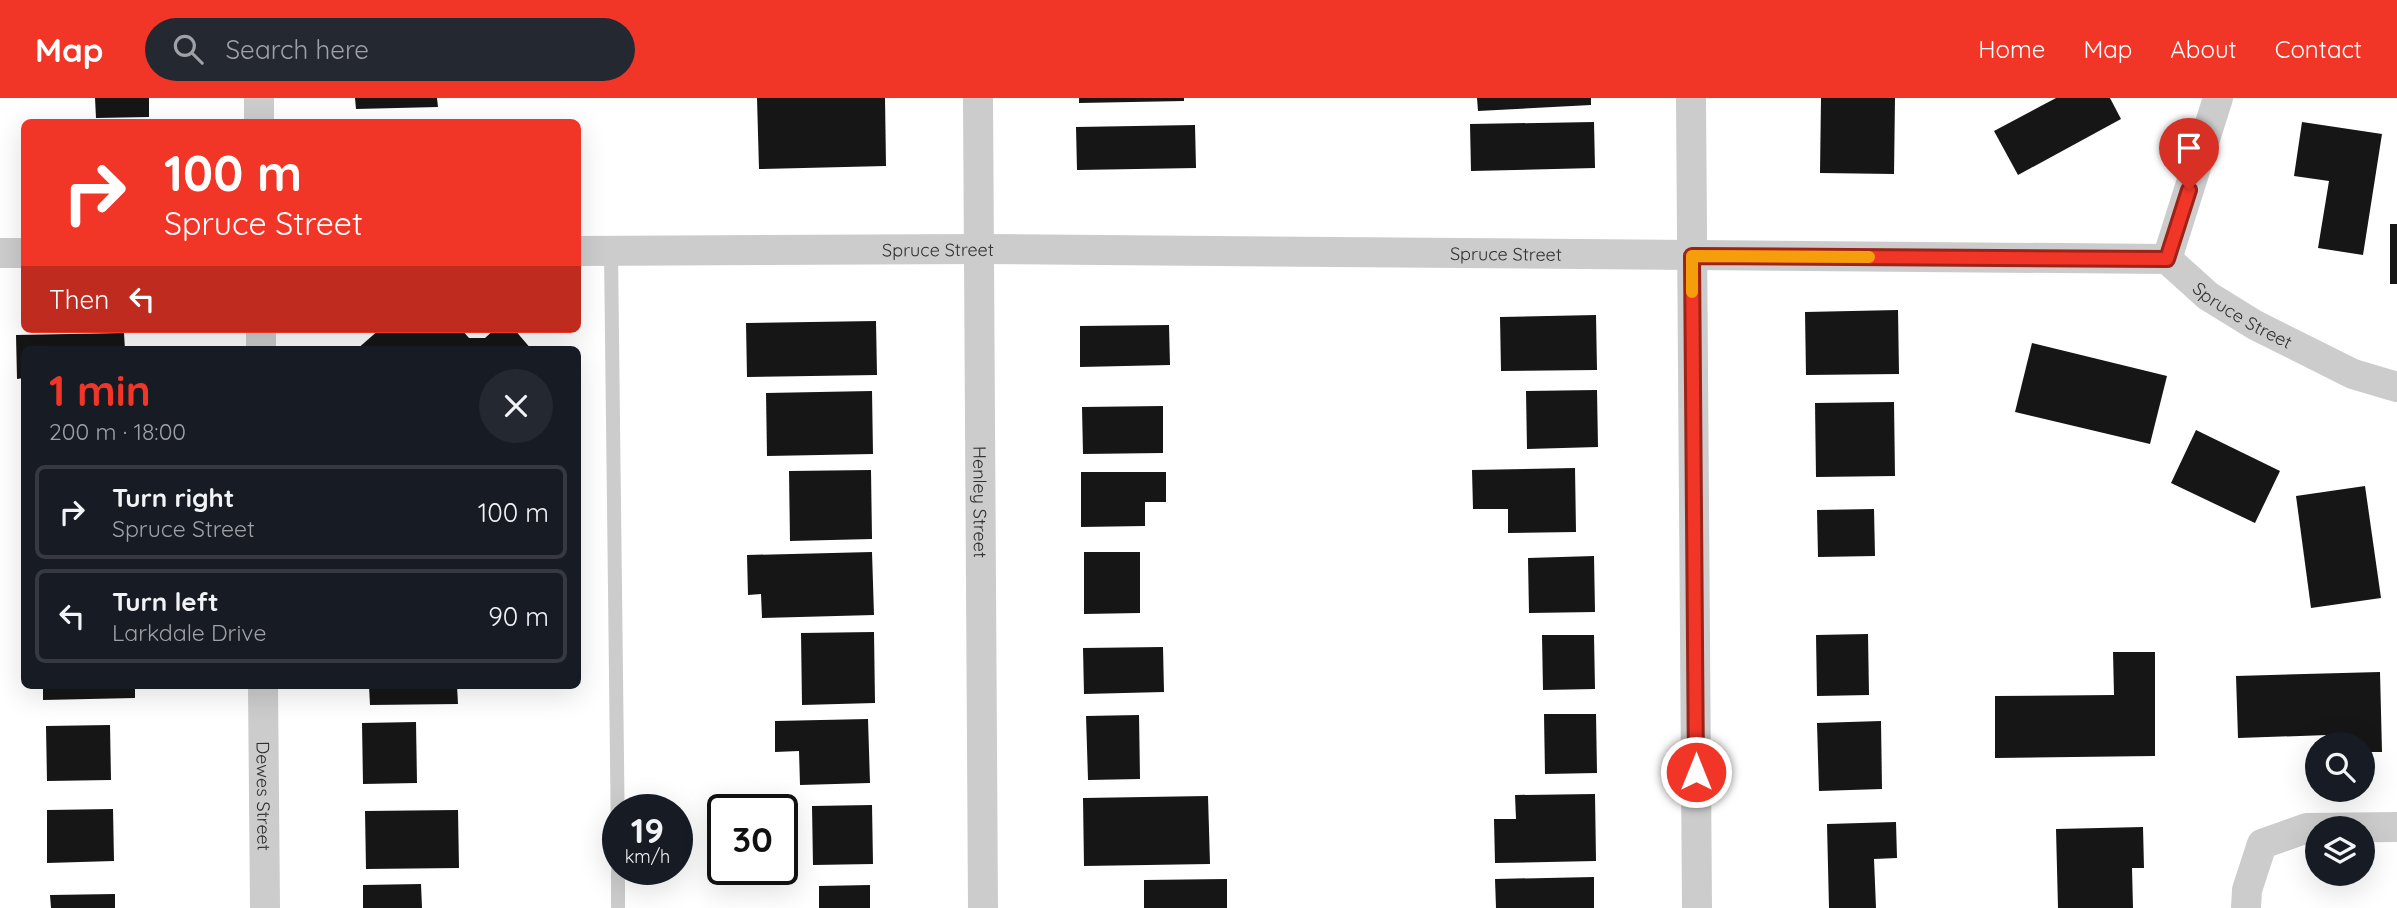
<!DOCTYPE html>
<meta charset="utf-8">
<style>
:root{--surface:#171b24;--page:#242831;--text:#f1f3f6;--muted:#9ea1a6;--line:#363941;--accent:#f13627}
body{margin:0;font-family:Quicksand,sans-serif;background:var(--page);color:var(--text);height:100vh;display:flex;flex-direction:column;font-size:26px;white-space:nowrap}
*{box-sizing:border-box;margin:0}
p{font-size:23px;color:var(--muted)}
.icon{flex:none;width:38px;height:38px;fill:none;stroke:currentColor;stroke-width:2;stroke-linecap:round;stroke-linejoin:round}
.map{position:relative;flex:1;overflow:hidden}
.side{position:absolute;left:21px;top:248px;width:560px;height:343px;display:flex;flex-direction:column;background:var(--surface);border-radius:10px;box-shadow:0 7px 28px #0002}
.side>*{flex:none}
.guide{position:absolute;left:21px;top:21px;width:560px;height:214px;border-radius:10px;box-shadow:0 7px 28px #0002;background:#f13627;color:#fff;overflow:hidden}
.fabs{position:absolute;left:2305px;top:634px;display:grid;gap:14px}
.fabs a{display:grid;place-items:center;width:70px;height:70px;border-radius:50%;background:var(--surface);box-shadow:0 7px 28px #0002;font-size:35px}
.speed{position:absolute;left:602px;top:696px;display:flex;gap:14px;font-size:35px;font-weight:700;text-align:center}
.speed>*{display:grid;place-content:center;width:91px;height:91px;border-radius:50%;background:var(--surface);box-shadow:0 7px 28px #0002;line-height:1}
.speed small{font-size:18px;font-weight:400}
.speed .limit{border:4px solid #111;border-radius:10px;background:#fff;color:#111}
.pin{position:absolute;display:grid;place-items:center;width:60px;height:60px;color:#fff;margin:-72px -30px;border-radius:50% 50% 50% 0;rotate:-45deg;box-shadow:0 0 7px #0007}
.pin .icon{rotate:45deg}
.me{position:absolute;width:77px;margin:-38px;rotate:0deg;stroke-linejoin:round;filter:drop-shadow(0 0 5px #0008)}
.turn{display:flex;align-items:center;gap:24px;height:147px;padding:0 28px;font-size:32px}
.turn .icon{width:91px;height:91px;stroke-width:2.5}
.turn b{display:block;font-size:49px;line-height:60px}
.then{display:flex;align-items:center;height:66px;padding:0 28px;background:#0003;gap:14px;font-size:26px}
.round{display:grid;place-items:center;flex:none;width:74px;height:74px;border-radius:37px;background:var(--page)}
.overview{display:flex;align-items:center;justify-content:space-between;height:119px;padding:0 28px}
h1{font-size:42px;font-weight:800;line-height:52px;color:var(--accent)}
ul{padding:0;list-style:none}
li{display:flex;align-items:center;gap:21px;height:94px;margin:0 14px 10px;padding:0 14px;border:4px solid var(--line);border-radius:10px}
li div{flex:1}
li b{display:block;font-size:26px}
li em{font-style:normal}
header{display:flex;align-items:center;gap:42px;box-sizing:border-box;height:98px;padding:0 35px;background:var(--accent);color:#fff}
header strong{font-size:33px}
nav{display:flex;gap:38px;margin-inline-start:auto;font-size:24px}
.search{width:490px;height:63px;background:var(--page);display:flex;align-items:center;gap:18px;box-sizing:border-box;padding:0 24px;border-radius:38px;color:var(--muted);font-size:26px}
.map>svg:first-child{display:block}
.building{fill:#161616}
.lines{fill:none;stroke-linecap:round;stroke-linejoin:round}
.lane{stroke:#ccc;stroke-width:14}
.street{stroke:#ccc;stroke-width:30}
.route-casing{stroke:#9d2319;stroke-width:18}
.route{stroke:#f13627;stroke-width:12}
.slow{stroke:#f59e0b;stroke-width:12}
.labels{text-anchor:middle;dominant-baseline:central;stroke-width:7;stroke-linejoin:round;paint-order:stroke}
.street-label{font-size:18px;fill:#2f2f2f;stroke:#fff}
</style>
<header>
<strong>Map</strong>
<div class="search"><svg class="icon" aria-label="search" viewBox="0 0 24 24"><circle cx="10" cy="10" r="6"/><path d="M15 15l6 6"/></svg>Search here</div>
<nav><a>Home</a><a>Map</a><a>About</a><a>Contact</a></nav>
</header>
<div class="map">
<svg width="2397" height="810" viewBox="0 0 2397 810">
<rect width="100%" height="100%" fill="#fff"/>
<g class="building">
<path d="M 95,0 L 149,0 L 149,19 L 96,20 Z"/>
<path d="M 355,0 L 437,0 L 438,9 L 356,11 Z"/>
<path d="M 757,0 L 885,0 L 886,68 L 759,71 Z"/>
<path d="M 1079,0 L 1184,0 L 1184,3 L 1079,5 Z"/>
<path d="M 1477,0 L 1591,0 L 1591,7 L 1478,13 Z"/>
<path d="M 1821,0 L 1895,0 L 1894,76 L 1820,75 Z"/>
<path d="M 2056,0 L 2110,0 L 2121,21 L 2018,77 L 1994,33 Z"/>
<path d="M 1594,24 L 1595,70 L 1471,73 L 1470,26 Z"/>
<path d="M 2302,24 L 2382,36 L 2363,157 L 2318,150 L 2329,83 L 2294,78 Z"/>
<path d="M 1195,27 L 1196,70 L 1077,72 L 1076,29 Z"/>
<rect x="2390" y="126" width="7" height="60"/>
<path d="M 1898,212 L 1899,276 L 1806,277 L 1805,214 Z"/>
<path d="M 1596,217 L 1597,272 L 1501,273 L 1500,219 Z"/>
<path d="M 876,223 L 877,277 L 747,279 L 746,225 Z"/>
<path d="M 1169,227 L 1170,267 L 1080,269 L 1080,228 Z"/>
<path d="M 380,231 L 461,231 L 469,240 L 485,240 L 495,231 L 514,231 L 532,252 L 356,252 Z"/>
<path d="M 124,235 L 125,252 L 24,252 L 24,280 L 17,281 L 16,237 Z"/>
<path d="M 2032,245 L 2167,278 L 2150,346 L 2015,314 Z"/>
<path d="M 1597,292 L 1598,349 L 1527,351 L 1526,293 Z"/>
<path d="M 872,293 L 873,356 L 767,358 L 766,295 Z"/>
<rect x="578" y="297" width="2" height="36"/>
<path d="M 1894,304 L 1895,378 L 1816,379 L 1815,305 Z"/>
<path d="M 1163,308 L 1163,355 L 1083,356 L 1082,309 Z"/>
<path d="M 2196,332 L 2280,373 L 2255,425 L 2171,385 Z"/>
<path d="M 1575,370 L 1576,434 L 1508,435 L 1508,411 L 1473,411 L 1472,372 Z"/>
<path d="M 871,372 L 872,441 L 790,443 L 789,373 Z"/>
<path d="M 1081,374 L 1166,374 L 1166,404 L 1145,404 L 1145,428 L 1081,429 Z"/>
<path d="M 2365,388 L 2381,500 L 2311,510 L 2296,398 Z"/>
<path d="M 1874,411 L 1875,458 L 1818,459 L 1817,412 Z"/>
<path d="M 872,454 L 874,517 L 762,520 L 761,496 L 748,497 L 747,457 Z"/>
<path d="M 1084,454 L 1140,454 L 1140,515 L 1084,516 Z"/>
<path d="M 1594,458 L 1595,514 L 1529,515 L 1528,460 Z"/>
<path d="M 874,534 L 875,605 L 802,607 L 801,535 Z"/>
<path d="M 1868,536 L 1869,597 L 1817,598 L 1816,537 Z"/>
<path d="M 1542,537 L 1594,537 L 1595,591 L 1543,592 Z"/>
<path d="M 1163,549 L 1164,594 L 1084,596 L 1083,550 Z"/>
<path d="M 2113,554 L 2155,554 L 2155,658 L 1995,660 L 1995,598 L 2114,597 Z"/>
<path d="M 2380,574 L 2382,654 L 2362,654 L 2362,646 L 2328,646 L 2328,637 L 2238,640 L 2236,578 Z"/>
<path d="M 43,588 L 135,588 L 135,600 L 43,602 Z"/>
<path d="M 369,588 L 457,588 L 458,606 L 370,607 Z"/>
<path d="M 1544,616 L 1596,616 L 1597,675 L 1545,676 Z"/>
<path d="M 1139,617 L 1140,681 L 1088,682 L 1086,618 Z"/>
<path d="M 868,621 L 870,685 L 800,687 L 799,653 L 775,654 L 775,623 Z"/>
<path d="M 1881,623 L 1882,691 L 1819,693 L 1817,625 Z"/>
<path d="M 416,624 L 417,685 L 363,686 L 362,625 Z"/>
<path d="M 110,627 L 111,682 L 47,683 L 46,628 Z"/>
<path d="M 1595,696 L 1596,763 L 1495,765 L 1494,721 L 1516,721 L 1515,697 Z"/>
<path d="M 1208,698 L 1210,766 L 1084,768 L 1083,700 Z"/>
<path d="M 872,707 L 873,766 L 813,767 L 812,708 Z"/>
<path d="M 113,711 L 114,763 L 47,765 L 47,712 Z"/>
<path d="M 458,712 L 459,770 L 366,771 L 365,713 Z"/>
<path d="M 1896,724 L 1897,760 L 1874,761 L 1876,810 L 1829,810 L 1827,726 Z"/>
<path d="M 2143,729 L 2144,770 L 2132,770 L 2133,810 L 2058,810 L 2056,731 Z"/>
<path d="M 1594,779 L 1594,810 L 1496,810 L 1495,781 Z"/>
<path d="M 1227,781 L 1227,810 L 1144,810 L 1144,782 Z"/>
<path d="M 421,786 L 422,810 L 363,810 L 363,787 Z"/>
<path d="M 870,787 L 870,810 L 819,810 L 819,788 Z"/>
<path d="M 115,796 L 115,810 L 51,810 L 50,797 Z"/>
</g>
<g class="lines">
<g class="lane">
<path d="M 611,153 L 618,746"/>
<path d="M 618,772 L 618,810"/>
</g>
<g class="street">
<path d="M 259,0 L 259,24"/>
<path id="s1" d="M 978,0 L 983,810"/>
<path d="M 1691,0 L 1697,810"/>
<path id="s2" d="M 578,153 L 979,151 L 2167,161 L 2208,198 L 2255,227 L 2353,276 L 2397,289"/>
<path d="M 0,155 L 24,155"/>
<path d="M 2167,161 L 2218,0"/>
<path d="M 261,231 L 261,252"/>
<path id="s3" d="M 263,588 L 265,810"/>
<path d="M 2246,810 L 2247,792 L 2262,746 L 2307,730 L 2397,729"/>
</g>
</g>
<g class="lines">
<g class="route-casing">
<path id="route" d="M 1696,674 L 1692,158 L 2167,161 L 2189,92"/>
</g>
<use href="#route" class="route"/>
<path class="slow" d="M 1692,194 L 1692,158 L 1869,159"/>
</g>
<g class="labels">
<g class="street-label">
<text stroke="none"><textPath href="#s2" startOffset="360">Spruce Street</textPath></text>
<text stroke="none"><textPath href="#s2" startOffset="928">Spruce Street</textPath></text>
<text stroke="none"><textPath href="#s2" startOffset="1684">Spruce Street</textPath></text>
<text stroke="none"><textPath href="#s1" startOffset="404">Henley Street</textPath></text>
<text stroke="none"><textPath href="#s3" startOffset="110">Dewes Street</textPath></text>
</g>
</g>
</svg>
<div class="fabs">
<a><svg class="icon" aria-label="search" viewBox="0 0 24 24"><circle cx="10" cy="10" r="6"/><path d="M15 15l6 6"/></svg></a>
<a><svg class="icon" aria-label="layers" viewBox="0 0 24 24"><path d="M12 4l9 5-9 5-9-5zM3 14l9 5 9-5"/></svg></a>
</div>
<div class="speed"><div>19<small>km/h</small></div><div class="limit">30</div></div>
<div class="pin" style="left:2189px;top:92px;background:#d93025"><svg class="icon" aria-label="arrive" viewBox="0 0 24 24"><path d="M6 21V4h12l-3 4 3 4H6"/></svg></div>
<svg class="me" style="left:1696px;top:674px" viewBox="-20 -20 40 40"><circle r="17" fill="#f13627" stroke="#fff" stroke-width="3"/><path d="M0-11L8 9 0 5-8 9z" fill="#fff"/></svg>
<div class="guide">
<div class="turn"><svg class="icon" aria-label="right" viewBox="0 0 24 24"><path d="M7 20v-9h11M14 6l5 5-5 5"/></svg><div><b>100 m</b>Spruce Street</div></div>
<div class="then">Then<svg class="icon" aria-label="left" viewBox="0 0 24 24"><path d="M17 20v-9H6M10 6l-5 5 5 5"/></svg></div>
</div>
<section class="side">
<div class="overview"><div><h1>1 min</h1><p>200 m · 18:00</p></div><a class="round"><svg class="icon" aria-label="close" viewBox="0 0 24 24"><path d="M6 6l12 12M18 6L6 18"/></svg></a></div>
<ul>
<li><svg class="icon" aria-label="right" viewBox="0 0 24 24"><path d="M7 20v-9h11M14 6l5 5-5 5"/></svg><div><b>Turn right</b><p>Spruce Street</p></div><em>100 m</em></li>
<li><svg class="icon" aria-label="left" viewBox="0 0 24 24"><path d="M17 20v-9H6M10 6l-5 5 5 5"/></svg><div><b>Turn left</b><p>Larkdale Drive</p></div><em>90 m</em></li>
</ul>
</section>
</div>
